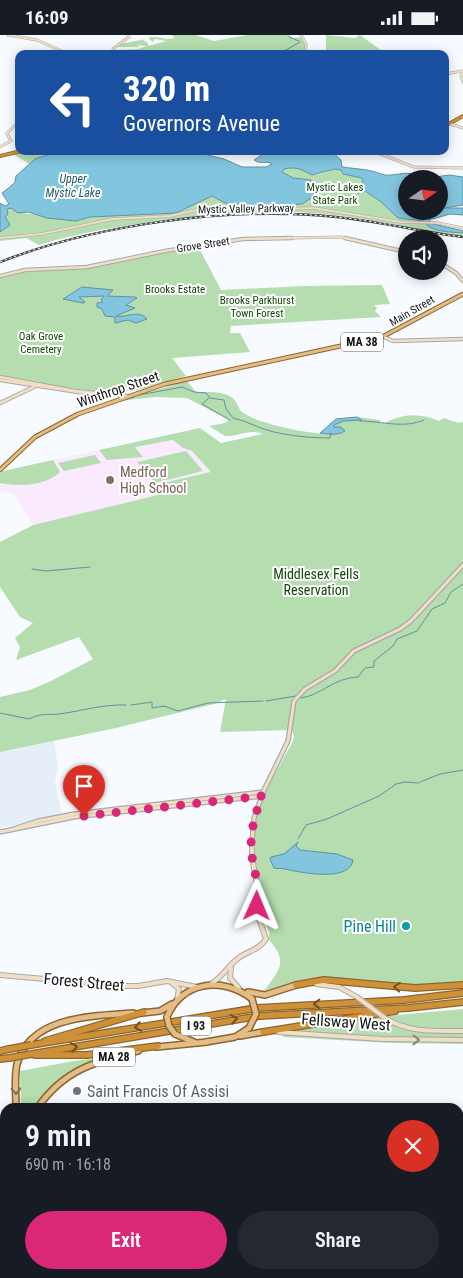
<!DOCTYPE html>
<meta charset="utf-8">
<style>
:root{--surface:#171b24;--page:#242831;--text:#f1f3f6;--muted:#9ea1a6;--accent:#db2777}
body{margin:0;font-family:"Roboto Condensed",sans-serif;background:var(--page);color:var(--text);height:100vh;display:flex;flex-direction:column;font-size:19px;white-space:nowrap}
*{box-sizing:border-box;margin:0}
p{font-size:16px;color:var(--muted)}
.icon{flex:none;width:28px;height:28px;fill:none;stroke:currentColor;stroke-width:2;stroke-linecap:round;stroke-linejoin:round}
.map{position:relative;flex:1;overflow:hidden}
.sheet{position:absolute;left:0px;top:1068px;width:464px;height:176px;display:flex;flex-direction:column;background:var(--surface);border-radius:15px 15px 0 0;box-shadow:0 2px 12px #0003}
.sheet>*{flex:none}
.guide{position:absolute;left:15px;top:15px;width:434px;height:105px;border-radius:10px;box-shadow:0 2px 12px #0003;background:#1a4fa0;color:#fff;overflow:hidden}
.needle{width:32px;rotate:76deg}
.fabs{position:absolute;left:398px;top:135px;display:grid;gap:10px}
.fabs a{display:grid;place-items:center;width:50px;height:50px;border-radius:50%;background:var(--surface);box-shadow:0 2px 12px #0003;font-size:25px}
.pin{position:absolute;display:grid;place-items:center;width:42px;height:42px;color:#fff;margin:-51px -21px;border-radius:50% 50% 50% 0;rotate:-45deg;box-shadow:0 0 5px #0007}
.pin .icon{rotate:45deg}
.me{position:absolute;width:55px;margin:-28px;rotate:1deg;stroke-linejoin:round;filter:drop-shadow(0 0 4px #0008)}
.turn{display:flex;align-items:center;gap:18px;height:105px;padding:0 25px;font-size:22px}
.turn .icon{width:65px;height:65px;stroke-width:2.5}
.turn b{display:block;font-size:35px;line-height:42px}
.round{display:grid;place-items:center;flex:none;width:52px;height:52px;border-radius:26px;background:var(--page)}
.overview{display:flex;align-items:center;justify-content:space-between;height:85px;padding:0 25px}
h1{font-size:30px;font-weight:600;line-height:38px}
.action{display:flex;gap:10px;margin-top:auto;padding:10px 25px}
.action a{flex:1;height:58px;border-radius:30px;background:var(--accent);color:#fff;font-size:20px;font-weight:600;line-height:58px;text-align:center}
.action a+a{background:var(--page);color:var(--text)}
.status{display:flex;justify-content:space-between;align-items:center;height:35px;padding:0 25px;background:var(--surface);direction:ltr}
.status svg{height:14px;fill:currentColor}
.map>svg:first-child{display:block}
.built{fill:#e6eef8}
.education{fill:#f9eafd}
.green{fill:#b5ddaf}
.water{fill:#82c5de;stroke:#6190a2}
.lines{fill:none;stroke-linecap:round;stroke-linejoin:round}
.stream{stroke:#6190a2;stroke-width:1}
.secondary-far3-casing{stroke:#a6a9ad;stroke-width:3}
.secondary-far2-casing{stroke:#a6a9ad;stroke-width:4.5}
.secondary-far1-casing{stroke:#a6a9ad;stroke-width:5.5}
.secondary-casing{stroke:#a6a9ad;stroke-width:6}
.primary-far1-casing{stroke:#8d652b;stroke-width:5}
.primary-casing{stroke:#8d652b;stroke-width:8}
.highway-far1-casing{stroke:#8d652b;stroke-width:4}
.highway-casing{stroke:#8d652b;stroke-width:8}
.secondary-far3{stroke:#f1dec3;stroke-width:2}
.secondary-far2{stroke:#f1dec3;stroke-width:2.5}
.secondary-far1{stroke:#f1dec3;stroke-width:3}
.secondary{stroke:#f1dec3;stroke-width:4}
.primary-far1{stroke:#e2bd87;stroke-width:3}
.primary{stroke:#e2bd87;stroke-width:5}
.highway-far1{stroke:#cf9137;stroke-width:2.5}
.highway{stroke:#cf9137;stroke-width:5.5}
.rail-casing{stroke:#424446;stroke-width:2.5}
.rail{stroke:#fff;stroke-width:1;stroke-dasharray:2.5;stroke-linecap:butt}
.secondary-bridge-casing{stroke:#a6a9ad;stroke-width:6;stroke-linecap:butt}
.primary-bridge-casing{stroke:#8d652b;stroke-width:8;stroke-linecap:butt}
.highway-bridge-casing{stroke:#8d652b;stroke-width:8;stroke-linecap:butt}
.secondary-bridge{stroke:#f1dec3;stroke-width:4}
.primary-bridge{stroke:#e2bd87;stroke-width:5}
.highway-bridge{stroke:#cf9137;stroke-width:5.5}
.oneway{stroke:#715226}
.oneway2{stroke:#8d8375}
.oneway3{stroke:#857154}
.route{stroke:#db2777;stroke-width:9;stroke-dasharray:0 16.2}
.education-dot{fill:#8d6e63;stroke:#fff;stroke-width:2}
.culture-dot{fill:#0f9aa8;stroke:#fff;stroke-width:2}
.worship-dot{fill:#6b7280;stroke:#fff;stroke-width:2}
.labels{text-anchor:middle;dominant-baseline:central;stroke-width:4;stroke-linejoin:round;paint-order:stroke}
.far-park-label{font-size:11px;fill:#114608;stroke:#fff}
.far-street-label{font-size:11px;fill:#131416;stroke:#fff}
.far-water-label{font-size:12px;font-style:italic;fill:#265b6e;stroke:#fff}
.shield{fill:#fff;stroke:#5a5a5c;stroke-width:1}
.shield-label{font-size:12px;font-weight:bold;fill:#131416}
.street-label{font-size:14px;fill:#131416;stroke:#fff}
.education-label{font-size:14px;fill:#785e54;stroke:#fff;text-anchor:start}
.park-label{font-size:14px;fill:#114608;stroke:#fff}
.near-culture-label{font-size:16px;fill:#0d838f;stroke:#fff;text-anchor:end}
.near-street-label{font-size:16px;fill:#131416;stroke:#fff}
.near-worship-label{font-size:16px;fill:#5b616d;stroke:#fff;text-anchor:start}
</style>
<div class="status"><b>16:09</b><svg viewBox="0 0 49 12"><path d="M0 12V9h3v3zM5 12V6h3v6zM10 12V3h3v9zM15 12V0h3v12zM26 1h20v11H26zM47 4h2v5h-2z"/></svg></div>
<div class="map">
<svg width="463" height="1243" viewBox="0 0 463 1243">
<rect width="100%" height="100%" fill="#f7faff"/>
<path class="built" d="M 54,706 L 58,732 L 55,748 L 62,779 L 0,793 L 0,717 Z"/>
<path class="education" d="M 173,405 L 183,413 L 192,416 L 211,437 L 158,449 L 163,458 L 150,462 L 33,490 L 14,459 L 0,457 L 0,448 L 18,451 L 60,437 L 53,425 L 99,415 L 108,425 L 142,422 L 135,412 Z"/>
<g class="green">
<path d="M 171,0 L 196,0 L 214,6 L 248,0 L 289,0 L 293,3 L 301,2 L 305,10 L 304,19 L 112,19 L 114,15 L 138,14 L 147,11 L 137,10 L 139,12 L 117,12 L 120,9 L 146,4 L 143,5 L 148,8 L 148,11 L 166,6 L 155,4 L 153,7 L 149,4 L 150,2 C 159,1 165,6 175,3 Z"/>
<path d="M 326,0 L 355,3 L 360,0 L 382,16 L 355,17 L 346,15 L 349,17 L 340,19 L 326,15 Z"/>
<path d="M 24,116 L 57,116 L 59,118 L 44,120 L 29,129 L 13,119 Z"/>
<path d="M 294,132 L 305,135 L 312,140 C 323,140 331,133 341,135 L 342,138 L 362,143 L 363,147 L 359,152 L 380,166 L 398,183 L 424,186 L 426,190 L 438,194 L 463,198 L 463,201 C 417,195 371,183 324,179 C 274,174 223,178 173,184 C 128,190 83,196 39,210 L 26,203 L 0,206 L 0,197 L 9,190 L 5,182 L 8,179 L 7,174 L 10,173 L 17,177 L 76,186 L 90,182 L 176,178 L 212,161 L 225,168 L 253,172 L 302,169 L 313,161 L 311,154 L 311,145 L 293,143 L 282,137 L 284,134 Z"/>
<path d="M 198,211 L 221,255 L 304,251 L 382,250 L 390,269 L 374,270 L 377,273 L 375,276 L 381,282 L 231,291 L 230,298 L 240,298 L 250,317 L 172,323 L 186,341 L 142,354 L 112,358 L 61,352 L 0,341 L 0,242 L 24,237 L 79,233 Z"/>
<path d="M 187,346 L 196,357 C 208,357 229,355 236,367 C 239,372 239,376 245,379 C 262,390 327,404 345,397 L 341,392 L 334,392 L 334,390 L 344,386 L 362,384 L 357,382 L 380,385 L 380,388 C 386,389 386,387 391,385 C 407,378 423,379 439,386 L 444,383 L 458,388 L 463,387 L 463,947 L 413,950 L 323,942 L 300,945 L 264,956 C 279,935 289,927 269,905 L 269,897 L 259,873 L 260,851 L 254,817 L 254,798 L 257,780 L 266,755 L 292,708 L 294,702 L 292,695 L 220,697 L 226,664 L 214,669 L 116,693 L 0,717 L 0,662 L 30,655 L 51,646 L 93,624 L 79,602 L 16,625 L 20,612 L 15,603 L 33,588 L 20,582 L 0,552 L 0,507 L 33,490 L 150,462 L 163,458 L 158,449 L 211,437 L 192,416 L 183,413 L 173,405 L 135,412 L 143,422 L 107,425 L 99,415 L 200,393 L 221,408 L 263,399 C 249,393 239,402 225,401 L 209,391 L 225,388 L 229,385 L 187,363 L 156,362 L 119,366 Z"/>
<path d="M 186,416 L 203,436 L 155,448 L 137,427 Z"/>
<path d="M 95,420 L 101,428 L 64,436 L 58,428 Z"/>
<path d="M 53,425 L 60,437 C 46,451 19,452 0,448 L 0,439 L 3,436 Z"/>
<path d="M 463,974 L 463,1009 L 392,1008 L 283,1002 L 284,995 L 388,981 Z"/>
<path d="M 105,1022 C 71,1033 55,1043 35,1072 L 21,1072 L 20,1036 L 74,1026 Z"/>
</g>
<g class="water">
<path d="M 73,116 L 191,116 L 224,124 L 242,132 L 266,132 L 272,129 C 267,125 261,130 254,125 L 266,117 L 321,116 L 321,118 L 331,116 L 341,125 L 342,132 C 356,134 369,134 381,139 C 392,143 404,135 417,140 L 419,144 L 406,144 L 406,176 L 439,176 L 439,144 L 422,144 L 449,140 L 463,142 L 463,170 L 445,173 L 463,173 L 463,180 L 450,179 L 429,185 L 433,189 L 459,195 L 463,196 L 463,198 C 451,197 429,197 424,186 L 398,183 L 380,166 L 359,152 L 363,147 L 362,143 L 343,139 L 341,135 L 335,134 L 312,140 C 302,135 297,131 284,134 L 282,137 L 293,143 L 311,145 L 311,154 L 314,158 L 311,163 L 302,169 L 253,172 L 225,168 L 212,161 L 176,178 L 90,182 L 76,186 L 47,183 L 28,177 L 18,178 L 11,173 L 7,174 L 8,179 L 5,182 L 10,190 L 0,197 L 0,168 L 5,171 L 9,169 L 2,158 L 11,151 L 15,147 L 16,141 L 35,124 L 53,118 Z"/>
<path d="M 82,252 L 113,255 L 107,261 L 135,262 L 137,263 L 126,270 L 135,273 L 116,281 C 127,283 138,274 147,284 L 136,288 L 128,285 L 115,288 L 115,282 L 105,281 L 102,274 L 97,272 L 97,268 L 103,267 L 101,265 L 104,261 L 79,262 L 85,267 L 83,268 L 63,264 Z"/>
<path d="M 357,382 L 362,385 L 344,386 L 334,390 L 334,392 L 341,392 L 345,396 C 337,401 329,399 320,398 L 336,384 Z"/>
<path d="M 298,807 L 296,811 L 300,815 L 337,819 L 353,825 C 350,848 299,837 285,834 C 282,833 278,834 274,833 L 270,824 L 271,822 L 284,819 Z"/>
</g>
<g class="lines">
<g class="stream">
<path d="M 289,2 L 299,6"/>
<path d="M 286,15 L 300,7"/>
<path d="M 358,158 L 364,157"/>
<path d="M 139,360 L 182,352 L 194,357 L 206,358 L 210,363 L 224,365 L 226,374 L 233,383 C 248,386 259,394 274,397 C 292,401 312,403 330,403 L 331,398"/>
<path d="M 209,363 L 202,369 L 230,385"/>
<path d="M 120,366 L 134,362"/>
<path d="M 360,386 C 382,386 403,394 424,385"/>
<path d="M 32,534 L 46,536 L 90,532"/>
<path d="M 301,663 C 322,660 333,643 358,642 L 365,633 L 374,632 L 374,626 L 393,611 L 397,604 L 417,596 L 432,574 L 445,568 L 451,557 L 463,549"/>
<path d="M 266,666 L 296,661"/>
<path d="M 131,670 L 152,667 L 152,673 L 164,671 L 178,676 L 208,668 L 263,666"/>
<path d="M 0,678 L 29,684 C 40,678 48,680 59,679 C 82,676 103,669 126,670"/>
<path d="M 420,747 L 440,739 L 463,735"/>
<path d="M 298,804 L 306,790 L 327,784 L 379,761 L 396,749 L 405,747 L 419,748"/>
</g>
<g class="secondary-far3-casing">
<g id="secondary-far3">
<path d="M 8,0 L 37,5 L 68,19"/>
<path d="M 301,0 L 306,9 L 305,19"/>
<path d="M 111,19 L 114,13 L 129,2 L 128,0"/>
<path d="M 463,37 L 461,41 L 463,47"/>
<path d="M 445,39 L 463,36"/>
<path d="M 445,87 L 463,93"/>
<path d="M 0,112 L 11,106 L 7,98 L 19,87"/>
<path d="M 373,116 L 414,132 L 463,133"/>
<path d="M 0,203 L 41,199 L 113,184 L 170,181 L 209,172 L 250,175 L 313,173 L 401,187 L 438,188 L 463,193"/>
<path d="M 241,204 L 341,202 L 351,204"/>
</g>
</g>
<g class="secondary-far2-casing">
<g id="secondary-far2">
<path d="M 345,203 L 406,217"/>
<path d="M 439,227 L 456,238 L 463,246"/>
<path d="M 0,241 L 25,235 L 87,232 L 165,216 L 243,204 L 292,203"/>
<path d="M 384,302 L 393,306 L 463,304"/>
<path d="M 0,342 L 75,356 L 128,361"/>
<path d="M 0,345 L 98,360"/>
<path d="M 0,368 L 34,352"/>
</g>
</g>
<g class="secondary-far1-casing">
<g id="secondary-far1">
<path d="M 10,795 L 38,786 L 74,779 L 263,757"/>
<path d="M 0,797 L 74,782 L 262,761"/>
<path d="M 252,806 L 254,783 L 264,755 L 288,706 L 294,666 L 305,654 L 335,636 L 354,616 L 400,594 L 411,586 L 463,530"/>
</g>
</g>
<g class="secondary-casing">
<g id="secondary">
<path d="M 231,933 L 230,943 L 239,953"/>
<path d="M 0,940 L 123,951 L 138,951 L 167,946 L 197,952"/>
<path d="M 172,948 L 179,954 L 177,965"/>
<path d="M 211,949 C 223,942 229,929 240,922 C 249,916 260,914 266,904 L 256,875 L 258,856 L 252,822 L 252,805"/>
<path d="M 316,949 L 339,952 L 357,962"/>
<path d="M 385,983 C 409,998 435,996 463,996"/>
<path d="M 278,997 L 382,1004 L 463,1005"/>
<path d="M 0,1091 L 5,1091"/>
<path d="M 459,1142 L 463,1142"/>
<path d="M 0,1205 L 5,1204"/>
<path d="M 246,1243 L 247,1239"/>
</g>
</g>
<g class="primary-far1-casing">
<path id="primary-far1" d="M 0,435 L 35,402 L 78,379 L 165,349 L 382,302 L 463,259"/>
</g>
<g class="primary-casing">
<g id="primary">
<path d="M 248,957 L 265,960 L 296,950"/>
<path d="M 142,978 L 160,976 L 172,969"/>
<path d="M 167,982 C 181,946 224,941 252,964"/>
<path d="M 175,999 L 194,1007"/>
<path d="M 240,1001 L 263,997"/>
<path d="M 206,1007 L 235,1002 L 249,993"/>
<path d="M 157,1012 L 207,1007"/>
<path d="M 16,1072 C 16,1058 14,1043 17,1029 C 30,981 92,981 133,978"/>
<path d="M 38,1072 C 65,1034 95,1027 138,1016"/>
<path d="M 10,1239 L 11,1243"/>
<path d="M 18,1239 L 19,1243"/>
</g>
</g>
<g class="highway-far1-casing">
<g id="highway-far1">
<path d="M 445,91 L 463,81"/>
<path d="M 0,121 L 21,116"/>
</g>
</g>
<g class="highway-casing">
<g id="highway">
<path d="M 296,950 L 324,945 L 415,953 L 463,950"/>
<path d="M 263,997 L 395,976"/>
<path d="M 45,1006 L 144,977"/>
<path d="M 31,1010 L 257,973 L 404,965 L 463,958"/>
<path d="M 0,1016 L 9,1014"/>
<path d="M 26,1020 L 259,981 L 408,973 L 463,967"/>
<path d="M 35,1020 L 87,1020 L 158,1011"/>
<path d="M 0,1024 L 9,1023"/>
</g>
</g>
<use href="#secondary-far3" class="secondary-far3"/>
<use href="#secondary-far2" class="secondary-far2"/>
<use href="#secondary-far1" class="secondary-far1"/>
<use href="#secondary" class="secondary"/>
<use href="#primary-far1" class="primary-far1"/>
<use href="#primary" class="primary"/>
<use href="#highway-far1" class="highway-far1"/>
<use href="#highway" class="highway"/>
<g class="rail-casing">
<path id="rail" d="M 0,227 C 97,189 232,171 336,182 C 378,186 420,197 463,202"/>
</g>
<use href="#rail" class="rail"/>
<g class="secondary-bridge-casing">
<path id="secondary-bridge" d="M 357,962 L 385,983"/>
</g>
<g class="primary-bridge-casing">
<g id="primary-bridge">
<path d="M 167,982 L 169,991 L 175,999"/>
<path d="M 249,993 L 256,979 L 252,964"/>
</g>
</g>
<g class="highway-bridge-casing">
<g id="highway-bridge">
<path d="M 9,1014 L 31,1010"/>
<path d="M 9,1023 L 26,1020"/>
</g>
</g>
<use href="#secondary-bridge" class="secondary-bridge"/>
<use href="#primary-bridge" class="primary-bridge"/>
<use href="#highway-bridge" class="highway-bridge"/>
</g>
<defs><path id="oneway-chevron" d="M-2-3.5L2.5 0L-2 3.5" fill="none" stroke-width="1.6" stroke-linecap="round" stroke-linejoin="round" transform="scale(1.25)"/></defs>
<g class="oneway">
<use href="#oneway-chevron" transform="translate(397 952) rotate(-175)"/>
<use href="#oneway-chevron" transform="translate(317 969) rotate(178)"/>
<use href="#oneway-chevron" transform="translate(234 984) rotate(-9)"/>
<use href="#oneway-chevron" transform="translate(138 992) rotate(170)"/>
<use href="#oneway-chevron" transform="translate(74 1012) rotate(-10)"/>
</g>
<use class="oneway2" href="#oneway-chevron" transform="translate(416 1005) rotate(1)"/>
<use class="oneway3" href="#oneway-chevron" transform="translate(16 1056) rotate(89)"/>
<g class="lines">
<path class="route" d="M 84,781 L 262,761 L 254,784 L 251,805 L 252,822 L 258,852 L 257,871"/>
</g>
<circle class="education-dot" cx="110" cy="445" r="5"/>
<circle class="culture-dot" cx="406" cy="891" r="5"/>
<circle class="worship-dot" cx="77" cy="1056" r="5"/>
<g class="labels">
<g class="far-park-label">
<text x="335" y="152">Mystic Lakes<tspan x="335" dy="13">State Park</tspan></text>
<text x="175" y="254">Brooks Estate</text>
<text x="257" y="265">Brooks Parkhurst<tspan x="257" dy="13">Town Forest</tspan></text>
<text x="41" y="301">Oak Grove<tspan x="41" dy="13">Cemetery</tspan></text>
</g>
<g class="far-street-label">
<text transform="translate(246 174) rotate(-1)">Mystic Valley Parkway</text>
<text transform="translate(203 210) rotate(-9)">Grove Street</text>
<text transform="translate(412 276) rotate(-30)">Main Street</text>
</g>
<g class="far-water-label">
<text x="73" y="144">Upper<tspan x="73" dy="14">Mystic Lake</tspan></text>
</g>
<g class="shield">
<rect x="341" y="297.5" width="42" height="19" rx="4"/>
<rect x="181" y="981.5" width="30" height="19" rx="4"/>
<rect x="93" y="1012.5" width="42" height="19" rx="4"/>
</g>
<g class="shield-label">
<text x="362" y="307">MA 38</text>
<text x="196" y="991">I 93</text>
<text x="114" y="1022">MA 28</text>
</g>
<g class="street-label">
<text transform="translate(118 354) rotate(-19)">Winthrop Street</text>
</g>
<g class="education-label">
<text x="120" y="437">Medford<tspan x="120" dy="16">High School</tspan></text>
</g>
<g class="park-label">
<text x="316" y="539">Middlesex Fells<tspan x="316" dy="16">Reservation</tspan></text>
</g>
<g class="near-culture-label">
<text x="396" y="891">Pine Hill</text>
</g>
<g class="near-street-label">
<text transform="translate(84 947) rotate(5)">Forest Street</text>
<text transform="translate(346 987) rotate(4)">Fellsway West</text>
</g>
<g class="near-worship-label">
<text x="87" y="1056">Saint Francis Of Assisi</text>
</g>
</g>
</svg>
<div class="fabs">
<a><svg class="needle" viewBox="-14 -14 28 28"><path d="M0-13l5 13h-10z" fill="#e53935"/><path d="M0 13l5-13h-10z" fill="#9ea1a6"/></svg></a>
<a><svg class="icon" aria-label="sound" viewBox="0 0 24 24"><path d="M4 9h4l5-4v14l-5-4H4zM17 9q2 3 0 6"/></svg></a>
</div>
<div class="pin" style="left:84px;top:781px;background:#d93025"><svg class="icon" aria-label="arrive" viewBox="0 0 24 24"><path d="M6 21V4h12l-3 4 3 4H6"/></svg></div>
<svg class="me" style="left:257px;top:871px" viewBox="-20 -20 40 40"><path d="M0-17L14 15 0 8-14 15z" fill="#db2777" stroke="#fff" stroke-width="4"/></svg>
<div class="guide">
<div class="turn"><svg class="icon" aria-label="left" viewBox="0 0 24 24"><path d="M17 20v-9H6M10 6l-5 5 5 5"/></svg><div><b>320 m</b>Governors Avenue</div></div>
</div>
<section class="sheet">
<div class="overview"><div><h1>9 min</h1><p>690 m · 16:18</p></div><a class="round" style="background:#d93025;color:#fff"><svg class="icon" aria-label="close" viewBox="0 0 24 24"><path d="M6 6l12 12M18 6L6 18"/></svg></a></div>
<div class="action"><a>Exit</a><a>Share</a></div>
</section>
</div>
